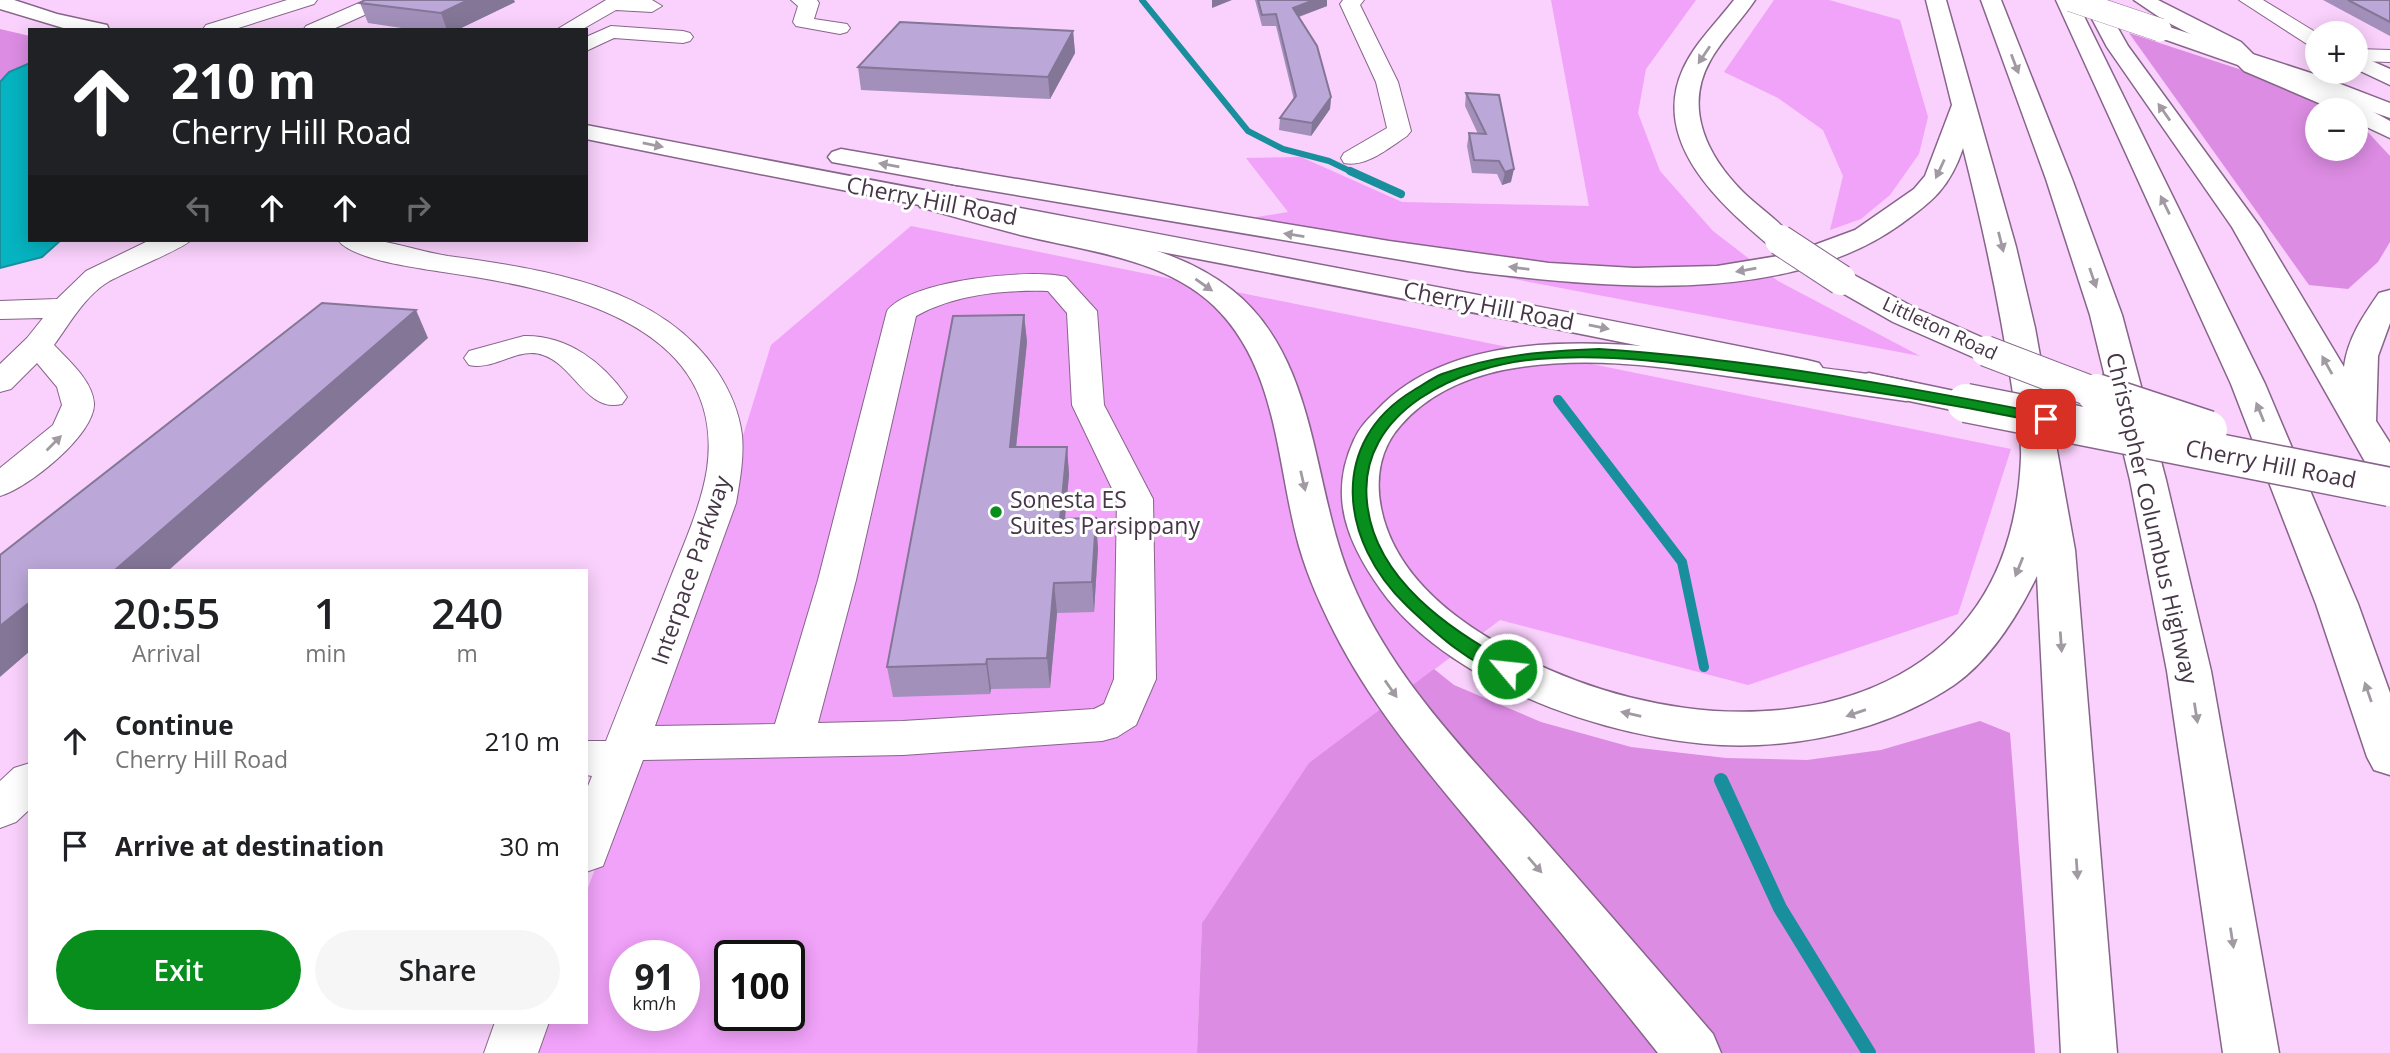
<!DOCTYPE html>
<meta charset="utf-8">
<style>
:root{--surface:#fff;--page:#f6f6f6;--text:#202124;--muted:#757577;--accent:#088e1c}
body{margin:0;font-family:"Open Sans",sans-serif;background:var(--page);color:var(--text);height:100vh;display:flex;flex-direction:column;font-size:26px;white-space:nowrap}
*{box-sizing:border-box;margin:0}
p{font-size:23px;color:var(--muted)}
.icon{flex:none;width:38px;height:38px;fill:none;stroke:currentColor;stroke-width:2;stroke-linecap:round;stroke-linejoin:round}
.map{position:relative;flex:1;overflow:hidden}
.drawer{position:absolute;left:28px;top:569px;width:560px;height:455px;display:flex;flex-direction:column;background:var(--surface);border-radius:0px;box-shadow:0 4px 18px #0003}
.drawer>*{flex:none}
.banner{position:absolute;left:28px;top:28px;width:560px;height:214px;border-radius:0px;box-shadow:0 4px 18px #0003;background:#202124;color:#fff;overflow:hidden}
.tools{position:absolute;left:2305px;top:21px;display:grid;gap:14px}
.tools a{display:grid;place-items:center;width:63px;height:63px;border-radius:50%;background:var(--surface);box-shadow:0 4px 18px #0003;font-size:35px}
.speed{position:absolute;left:609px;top:940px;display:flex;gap:14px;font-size:35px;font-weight:700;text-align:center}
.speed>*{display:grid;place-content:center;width:91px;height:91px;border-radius:50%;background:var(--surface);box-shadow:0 4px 18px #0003;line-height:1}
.speed small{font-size:18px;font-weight:400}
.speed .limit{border:4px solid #111;border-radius:10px;background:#fff;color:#111}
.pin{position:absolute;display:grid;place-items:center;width:60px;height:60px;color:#fff;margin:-30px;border-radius:14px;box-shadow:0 4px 10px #0006}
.me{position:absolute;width:77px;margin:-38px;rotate:298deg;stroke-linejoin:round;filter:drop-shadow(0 0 5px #0008)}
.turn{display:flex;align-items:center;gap:24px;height:147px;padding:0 28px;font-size:32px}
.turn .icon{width:91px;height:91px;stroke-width:2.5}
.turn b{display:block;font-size:49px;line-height:60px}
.lanes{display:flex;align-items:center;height:66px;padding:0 28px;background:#0003;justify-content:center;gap:35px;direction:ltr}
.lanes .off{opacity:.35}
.eta{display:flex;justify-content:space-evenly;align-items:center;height:119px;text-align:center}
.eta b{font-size:42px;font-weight:600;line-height:49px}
.cta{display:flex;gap:14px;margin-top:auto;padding:14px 28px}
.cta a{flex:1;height:80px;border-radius:42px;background:var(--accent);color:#fff;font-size:28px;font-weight:600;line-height:80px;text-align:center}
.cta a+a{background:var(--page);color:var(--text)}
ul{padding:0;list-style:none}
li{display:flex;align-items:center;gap:21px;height:105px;padding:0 28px}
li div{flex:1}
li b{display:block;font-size:26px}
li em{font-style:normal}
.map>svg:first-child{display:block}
.green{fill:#f1a2f9;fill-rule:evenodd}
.forest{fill:#dc8ce3}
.water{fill:#06b3c0;stroke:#198e9c;stroke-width:2}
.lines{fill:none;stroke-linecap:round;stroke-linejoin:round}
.stream-far3{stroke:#198e9c;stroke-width:6}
.stream-far2{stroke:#198e9c;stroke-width:8}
.stream-far1{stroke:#198e9c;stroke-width:10}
.stream{stroke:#198e9c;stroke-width:14}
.minor-casing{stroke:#87648a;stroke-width:2}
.major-casing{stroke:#87648a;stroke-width:3}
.highway-casing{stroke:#87648a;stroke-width:3}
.minor{fill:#fff;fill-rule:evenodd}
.major{fill:#fff;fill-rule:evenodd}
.highway{fill:#fff;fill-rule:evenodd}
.major-bridge-far2-casing{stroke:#87648a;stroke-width:24;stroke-linecap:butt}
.major-bridge-far1-casing{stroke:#87648a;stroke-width:32;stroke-linecap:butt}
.major-bridge-casing{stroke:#87648a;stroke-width:41;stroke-linecap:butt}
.major-bridge-far2{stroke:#fff;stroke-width:23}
.major-bridge-far1{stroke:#fff;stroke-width:30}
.major-bridge{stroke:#fff;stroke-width:38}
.wall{fill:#a290ba}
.shaded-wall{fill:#847697}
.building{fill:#bca8d8;stroke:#847697;stroke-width:2}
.oneway{fill:#a29aa3}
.route{fill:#088e1c;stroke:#055c12;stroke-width:2}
.poi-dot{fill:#088e1c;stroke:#fff;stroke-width:2.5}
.labels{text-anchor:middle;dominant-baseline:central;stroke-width:6;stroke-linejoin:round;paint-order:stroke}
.far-street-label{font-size:19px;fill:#463647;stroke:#fff}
.street-label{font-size:23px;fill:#463647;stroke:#fff}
.poi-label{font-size:23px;fill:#463647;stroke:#fff;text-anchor:start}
</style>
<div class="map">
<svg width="2390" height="1053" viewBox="0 0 2390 1053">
<rect width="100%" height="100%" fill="#f9d1fc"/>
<g class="green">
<path d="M 1551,0 L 1696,0 L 1646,69 L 1638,113 L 1660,171 L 1713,231 L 1778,281 L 1920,356 L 1229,225 L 1257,217 L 1288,212 L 1246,158 L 1301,157 L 1402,202 L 1589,206 Z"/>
<path d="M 1774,0 L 1829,0 L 1900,20 L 1928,117 L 1919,154 L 1890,195 L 1861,219 L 1830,230 L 1843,176 L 1823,130 L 1778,98 L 1724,72 Z"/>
<path d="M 911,226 L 2011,449 L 1958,614 L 1748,685 L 1500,620 L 1309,764 L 1202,923 L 1197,1053 L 526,1053 L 538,1022 L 586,1022 L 586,893 L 675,656 L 771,345 ZM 625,956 L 684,956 L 684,1015 L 625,1015 ZM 730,956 L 789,956 L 789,1015 L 730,1015 Z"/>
</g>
<g class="forest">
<path d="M 0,29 L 30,36 L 30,63 L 9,72 L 0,82 Z"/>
<path d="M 2129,33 L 2248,72 L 2333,110 L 2317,110 L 2317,149 L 2356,149 L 2356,123 L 2364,128 L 2390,156 L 2390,242 L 2378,262 L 2348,289 L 2309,285 Z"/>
<path d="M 1434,669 L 1454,685 L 1541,722 L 1631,747 L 1726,758 L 1807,760 L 1881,750 L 1980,721 L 2010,733 L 2035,1053 L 1197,1053 L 1202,923 L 1309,763 Z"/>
</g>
<path class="water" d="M 30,63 L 30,240 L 61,240 L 42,257 L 0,268 L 0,82 L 9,72 Z"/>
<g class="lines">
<path class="stream-far3" d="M 1142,0 L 1248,131 L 1283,149 L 1329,161 L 1354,173"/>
<path class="stream-far2" d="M 1350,171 L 1401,194"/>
<path class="stream-far1" d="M 1558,400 L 1682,562 L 1704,667"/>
<path class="stream" d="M 1721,780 L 1780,908 L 1869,1053"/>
<g class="minor-casing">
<g id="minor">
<path d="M 287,0 L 317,0 L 314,4 L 232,30 L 203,29 L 206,25 Z"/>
<path d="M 366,0 L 392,0 L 389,4 L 331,30 L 303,30 L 306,26 Z"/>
<path d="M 606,0 L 652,0 L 662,6 L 652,12 L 616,10 L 581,30 L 556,30 Z"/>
<path d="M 791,0 L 817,0 L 819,3 L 814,19 L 847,24 L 850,28 L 847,32 L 840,34 L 796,26 L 793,22 L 798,6 Z"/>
<path d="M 1343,0 L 1364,0 L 1360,5 L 1398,82 L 1411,131 L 1407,136 C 1390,147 1366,168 1344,163 L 1341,158 L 1344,153 L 1387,128 L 1376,82 L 1340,4 Z"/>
<path d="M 2239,0 L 2263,0 L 2317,33 L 2317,48 L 2310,46 Z"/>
<path d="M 611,26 L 683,31 L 690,33 L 693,37 L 690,41 L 683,43 L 614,38 L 586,51 L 586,37 Z"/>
<path d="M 2356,49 L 2390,50 L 2390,62 L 2356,61 Z"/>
<path d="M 150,240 L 191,240 C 185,248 123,273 108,282 C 85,296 70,323 54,345 C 68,360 92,380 94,403 C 96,434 27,489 0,496 L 0,468 L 53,425 L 62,405 L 57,387 L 37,363 L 11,389 L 0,392 L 0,364 L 27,338 L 43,318 L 0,319 L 0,301 L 57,299 L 86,271 Z"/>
<path d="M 338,240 C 350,239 364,238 375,240 C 400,244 423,252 448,256 C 543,269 659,285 717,371 C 730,391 739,411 742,435 C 744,458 740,480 736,503 L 655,726 L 775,724 L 818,580 L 887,311 C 909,280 1031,268 1066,277 L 1097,311 L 1104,405 L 1153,499 L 1156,679 L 1136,725 L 1117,737 L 1102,741 L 903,755 L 643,760 L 603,866 L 586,872 L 586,791 L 592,776 L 586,775 L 586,741 L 606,741 C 627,687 649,633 670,579 C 684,543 701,507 707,469 C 728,320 551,288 443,272 C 419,268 352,260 338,240 ZM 1048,291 L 1067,313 L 1072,405 L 1117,499 L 1114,679 L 1104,704 L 1094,709 L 903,721 L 818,723 L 856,580 L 916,316 C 956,294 1003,290 1048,291 Z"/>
<path d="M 524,336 C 567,335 603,362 627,397 L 622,404 C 587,413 574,365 543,355 C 518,346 494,371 469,365 L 464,358 L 469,351 Z"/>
<path d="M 30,763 L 30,809 L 16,822 L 0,828 L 0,781 L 14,768 Z"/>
<path d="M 495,1022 L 549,1022 L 538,1053 L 484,1053 Z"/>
</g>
</g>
<g class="major-casing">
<g id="major">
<path d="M 0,0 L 14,0 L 57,14 L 107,25 L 109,30 L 70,30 L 0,9 Z"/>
<path d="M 1734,0 L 1755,0 C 1741,21 1722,39 1710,61 C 1683,109 1708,157 1743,192 C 1759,208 1782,222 1794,240 L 1790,246 L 1780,249 L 1770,246 C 1720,204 1650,142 1683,69 C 1695,43 1717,22 1734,0 Z"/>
<path d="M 2160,24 L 2317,75 L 2390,103 L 2390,118 L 2152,35 L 2149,30 L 2152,25 Z"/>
<path d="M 2356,54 L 2390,69 L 2390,85 L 2356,69 Z"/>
<path d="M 586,125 C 993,205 1401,277 1807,360 L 1819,363 L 1824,370 L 1819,377 L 1807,380 C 1401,295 993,222 586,139 Z"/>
<path d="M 841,149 L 957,169 L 966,171 L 970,177 L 966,183 L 957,185 L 832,162 L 828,157 L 832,152 Z"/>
<path d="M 1841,271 L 1852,274 L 1915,308 L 1997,344 L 2002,351 L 1997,358 L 1986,361 L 1975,358 L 1893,322 L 1830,286 L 1826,280 L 1830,274 Z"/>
<path d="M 1869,373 L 1978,396 L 1983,403 L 1978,410 L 1966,413 L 1857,390 L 1852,383 L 1857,376 Z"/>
</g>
</g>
<g class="highway-casing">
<g id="highway">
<path d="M 1926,0 L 1946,0 L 2016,247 L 2035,328 L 2075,550 L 2117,1053 L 2061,1053 L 2037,576 C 2018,615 1990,660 1954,685 C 1897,723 1827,742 1758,745 C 1638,751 1452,691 1381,590 C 1347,542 1328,496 1354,440 C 1359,428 1368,419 1377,410 C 1467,313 1658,346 1774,362 C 1821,369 1871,372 1918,384 L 1923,391 L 1918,398 L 1906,401 C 1846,393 1787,384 1727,376 C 1653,365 1578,355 1503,370 C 1465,378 1427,395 1401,425 C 1380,448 1375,478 1381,508 C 1392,563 1434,603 1479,632 C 1595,708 1772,744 1899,675 C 1983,629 2017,551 2021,458 C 2022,435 2015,410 2012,387 C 2000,306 1983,227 1963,148 C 1950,187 1933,201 1901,224 C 1784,308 1601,287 1467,271 L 957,185 L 948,183 L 944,177 L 948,171 L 957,169 L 1389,241 L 1549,263 L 1634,268 L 1717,266 L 1790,254 L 1855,230 L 1914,189 L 1925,176 L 1952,105 Z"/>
<path d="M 1981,0 L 2001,0 L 2072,179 L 2122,315 L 2166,480 L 2211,671 L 2279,1053 L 2223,1053 L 2167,671 L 2130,480 L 2090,315 L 2046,179 Z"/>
<path d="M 2056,0 L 2076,0 L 2265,384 L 2358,604 L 2390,693 L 2390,775 L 2374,770 L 2367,757 L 2316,604 L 2231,384 Z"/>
<path d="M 2082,0 L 2102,0 L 2128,46 L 2260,227 L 2344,367 C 2348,338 2363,316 2379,293 L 2390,290 L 2390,323 L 2378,356 L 2376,421 L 2390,443 L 2390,485 L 2377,482 L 2372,474 L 2232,227 L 2107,47 Z"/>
<path d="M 2134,0 L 2158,0 L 2241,42 L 2260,61 L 2337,92 L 2390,121 L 2390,138 L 2356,122 L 2356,110 L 2335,110 L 2244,71 L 2225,52 L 2165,21 Z"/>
<path d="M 930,193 C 962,201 993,211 1025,219 C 1094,235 1174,244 1232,290 C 1319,359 1311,485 1351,580 C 1390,675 1464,750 1532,826 C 1593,895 1653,964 1713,1034 L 1721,1053 L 1658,1053 C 1603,984 1547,915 1491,848 C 1437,783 1381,719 1341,645 C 1324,613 1309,581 1299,546 C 1276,464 1279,369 1214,306 C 1165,259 1087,251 1025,236 C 990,227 955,217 920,207 L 916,201 L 920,195 Z"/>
</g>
</g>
<use href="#minor" class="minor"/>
<use href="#major" class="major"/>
<use href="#highway" class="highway"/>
<g class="major-bridge-far2-casing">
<path id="major-bridge-far2" d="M 2071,0 L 2160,30"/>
</g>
<g class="major-bridge-far1-casing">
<g id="major-bridge-far1">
<path d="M 1780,240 L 1841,280"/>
<path d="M 1986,351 L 2101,395"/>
</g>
</g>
<g class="major-bridge-casing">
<g id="major-bridge">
<path d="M 2096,393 L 2208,430"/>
<path d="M 1966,403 L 2390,487"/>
</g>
</g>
<use href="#major-bridge-far2" class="major-bridge-far2"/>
<use href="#major-bridge-far1" class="major-bridge-far1"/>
<use href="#major-bridge" class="major-bridge"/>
</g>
<g class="wall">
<path d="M 1255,0 L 1327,0 L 1327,6 L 1299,17 L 1331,97 L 1330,109 L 1311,136 L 1279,130 L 1280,118 L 1294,100 L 1276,26 L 1262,26 Z"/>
<path d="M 2323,0 L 2390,0 L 2390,36 Z"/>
<path d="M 515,2 L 457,30 L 415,30 L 368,23 L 360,3 Z"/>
<path d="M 1073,31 L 1075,53 L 1050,99 L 861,90 L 858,67 Z"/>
<path d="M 1466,93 L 1511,182 L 1502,185 L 1497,174 L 1472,173 L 1467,146 L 1469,133 L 1478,134 L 1465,106 Z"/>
<path d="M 1024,315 L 1027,342 L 1016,447 L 1067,447 L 1069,475 L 1065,519 L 1098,548 L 1094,612 L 1057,613 L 1050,688 L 991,689 L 990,694 L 893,697 L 887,667 Z"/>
</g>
<g class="shaded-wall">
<path d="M 468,0 L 514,0 L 515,2 L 457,30 L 447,30 L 441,13 Z"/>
<path d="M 1212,0 L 1232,0 L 1212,8 Z"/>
<path d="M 1314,0 L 1327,0 L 1327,6 L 1292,19 L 1293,8 Z"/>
<path d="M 1073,31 L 1075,53 L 1050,99 L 1048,77 Z"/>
<path d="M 1331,97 L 1330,109 L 1311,136 L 1312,123 Z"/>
<path d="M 1514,169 L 1511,182 L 1502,185 L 1505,172 Z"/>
<path d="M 416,310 L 428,338 L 169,570 L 115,570 Z"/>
<path d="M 1024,315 L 1027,342 L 1013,476 L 1010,447 Z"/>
<path d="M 1067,447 L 1069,475 L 1062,548 L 1060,519 Z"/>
<path d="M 1096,518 L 1098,548 L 1094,612 L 1092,582 Z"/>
<path d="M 1054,583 L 1057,613 L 1050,688 L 1047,658 Z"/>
<path d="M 30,602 L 30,651 L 0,677 L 0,626 Z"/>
<path d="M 987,659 L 991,689 L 990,694 L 986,664 Z"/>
</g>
<g class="building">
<path d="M 365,0 L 468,0 L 441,13 L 360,3 Z"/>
<path d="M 1258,0 L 1314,0 L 1293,8 L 1317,46 L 1331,97 L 1312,123 L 1280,118 L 1296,96 L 1276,14 L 1262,15 Z"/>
<path d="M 2348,0 L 2390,0 L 2390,22 Z"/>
<path d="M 900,22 L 1073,31 L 1048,77 L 858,67 Z"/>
<path d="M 1466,93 L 1499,95 L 1514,169 L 1505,172 L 1499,161 L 1474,160 L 1469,133 L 1486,134 Z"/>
<path d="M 322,303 L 416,310 L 115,570 L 30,570 L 30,602 L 0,626 L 0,555 Z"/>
<path d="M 1024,315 L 1010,447 L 1067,447 L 1060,519 L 1096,518 L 1092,582 L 1054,583 L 1047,658 L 987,659 L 986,664 L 887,667 L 953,316 Z"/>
</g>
<defs><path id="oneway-solid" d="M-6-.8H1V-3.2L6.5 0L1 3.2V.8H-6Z" transform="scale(1.75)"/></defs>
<g class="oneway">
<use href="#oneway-solid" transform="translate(1704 55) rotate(124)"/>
<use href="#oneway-solid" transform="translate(2015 64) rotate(69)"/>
<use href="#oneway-solid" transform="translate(2164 112) rotate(-125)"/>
<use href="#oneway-solid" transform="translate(653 145) rotate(11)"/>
<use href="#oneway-solid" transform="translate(889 165) rotate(-170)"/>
<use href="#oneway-solid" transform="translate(1940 169) rotate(115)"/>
<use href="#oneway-solid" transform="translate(2165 205) rotate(-116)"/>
<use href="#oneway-solid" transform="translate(1294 235) rotate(-171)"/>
<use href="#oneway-solid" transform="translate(2001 242) rotate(76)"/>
<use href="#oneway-solid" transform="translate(1519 268) rotate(-173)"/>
<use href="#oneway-solid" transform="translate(1746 270) rotate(170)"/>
<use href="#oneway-solid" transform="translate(2093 278) rotate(71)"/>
<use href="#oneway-solid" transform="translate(1204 285) rotate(35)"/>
<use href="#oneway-solid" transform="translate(1599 327) rotate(12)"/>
<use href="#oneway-solid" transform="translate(2327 365) rotate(-119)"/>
<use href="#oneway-solid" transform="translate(2260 412) rotate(-112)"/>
<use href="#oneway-solid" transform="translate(54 443) rotate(-45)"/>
<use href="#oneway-solid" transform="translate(1303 481) rotate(77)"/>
<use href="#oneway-solid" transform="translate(2019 567) rotate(112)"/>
<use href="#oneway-solid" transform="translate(2061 642) rotate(86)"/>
<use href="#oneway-solid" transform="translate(1391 689) rotate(55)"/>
<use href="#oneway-solid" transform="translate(2368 692) rotate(-109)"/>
<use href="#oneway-solid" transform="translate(1856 713) rotate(161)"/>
<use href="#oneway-solid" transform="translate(2196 713) rotate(81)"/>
<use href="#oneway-solid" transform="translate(1631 714) rotate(-167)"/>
<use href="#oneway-solid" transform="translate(1535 865) rotate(49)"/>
<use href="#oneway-solid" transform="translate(2077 869) rotate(86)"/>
<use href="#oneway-solid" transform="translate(2232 938) rotate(81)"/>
</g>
<path class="route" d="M 1599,349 C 1749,359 1898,385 2046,414 L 2053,419 L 2046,423 C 1950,404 1855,388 1759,375 C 1685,364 1613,353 1538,359 C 1462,365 1357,410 1367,502 C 1374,579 1451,631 1513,664 L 1516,669 L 1513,674 L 1507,676 C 1468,664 1436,633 1407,606 C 1340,542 1327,442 1414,390 C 1423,385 1432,378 1442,374 C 1494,355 1544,351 1599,349 Z"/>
<circle class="poi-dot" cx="996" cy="512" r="7"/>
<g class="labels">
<g class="far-street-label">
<text transform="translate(1940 328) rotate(25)">Littleton Road</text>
</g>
<g class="street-label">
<text transform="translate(932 200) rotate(11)">Cherry Hill Road</text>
<text transform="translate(1489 305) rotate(11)">Cherry Hill Road</text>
<text transform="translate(2271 463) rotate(11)">Cherry Hill Road</text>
<text transform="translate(2153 518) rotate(77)">Christopher Columbus Highway</text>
<text transform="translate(690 570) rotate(-71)">Interpace Parkway</text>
</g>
<g class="poi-label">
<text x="1010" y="499">Sonesta ES<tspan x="1010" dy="26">Suites Parsippany</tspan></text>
</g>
</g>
</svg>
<div class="tools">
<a>+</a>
<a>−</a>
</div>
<div class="speed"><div>91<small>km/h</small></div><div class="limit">100</div></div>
<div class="pin" style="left:2046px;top:419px;background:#d93025"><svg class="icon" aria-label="arrive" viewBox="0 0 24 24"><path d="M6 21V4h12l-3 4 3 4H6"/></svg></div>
<svg class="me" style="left:1507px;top:669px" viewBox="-20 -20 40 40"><circle r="17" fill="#088e1c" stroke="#fff" stroke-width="3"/><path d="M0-11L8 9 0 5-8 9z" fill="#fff"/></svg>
<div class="banner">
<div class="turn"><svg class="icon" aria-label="ahead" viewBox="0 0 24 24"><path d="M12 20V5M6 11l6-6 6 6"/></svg><div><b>210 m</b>Cherry Hill Road</div></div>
<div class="lanes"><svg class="icon off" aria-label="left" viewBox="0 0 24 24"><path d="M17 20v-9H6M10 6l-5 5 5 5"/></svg><svg class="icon" aria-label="ahead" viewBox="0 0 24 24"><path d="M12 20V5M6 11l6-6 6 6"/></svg><svg class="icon" aria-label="ahead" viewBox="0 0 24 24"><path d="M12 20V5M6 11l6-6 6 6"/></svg><svg class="icon off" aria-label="right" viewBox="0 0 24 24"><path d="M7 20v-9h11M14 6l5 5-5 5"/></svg></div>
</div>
<section class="drawer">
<div class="eta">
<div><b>20:55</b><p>Arrival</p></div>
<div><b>1</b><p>min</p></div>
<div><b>240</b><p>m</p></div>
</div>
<ul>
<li><svg class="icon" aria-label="ahead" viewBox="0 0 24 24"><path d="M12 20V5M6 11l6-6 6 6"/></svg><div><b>Continue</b><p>Cherry Hill Road</p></div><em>210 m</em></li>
<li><svg class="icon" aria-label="arrive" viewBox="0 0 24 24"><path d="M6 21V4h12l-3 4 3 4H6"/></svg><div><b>Arrive at destination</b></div><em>30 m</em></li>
</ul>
<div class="cta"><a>Exit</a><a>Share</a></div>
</section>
</div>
